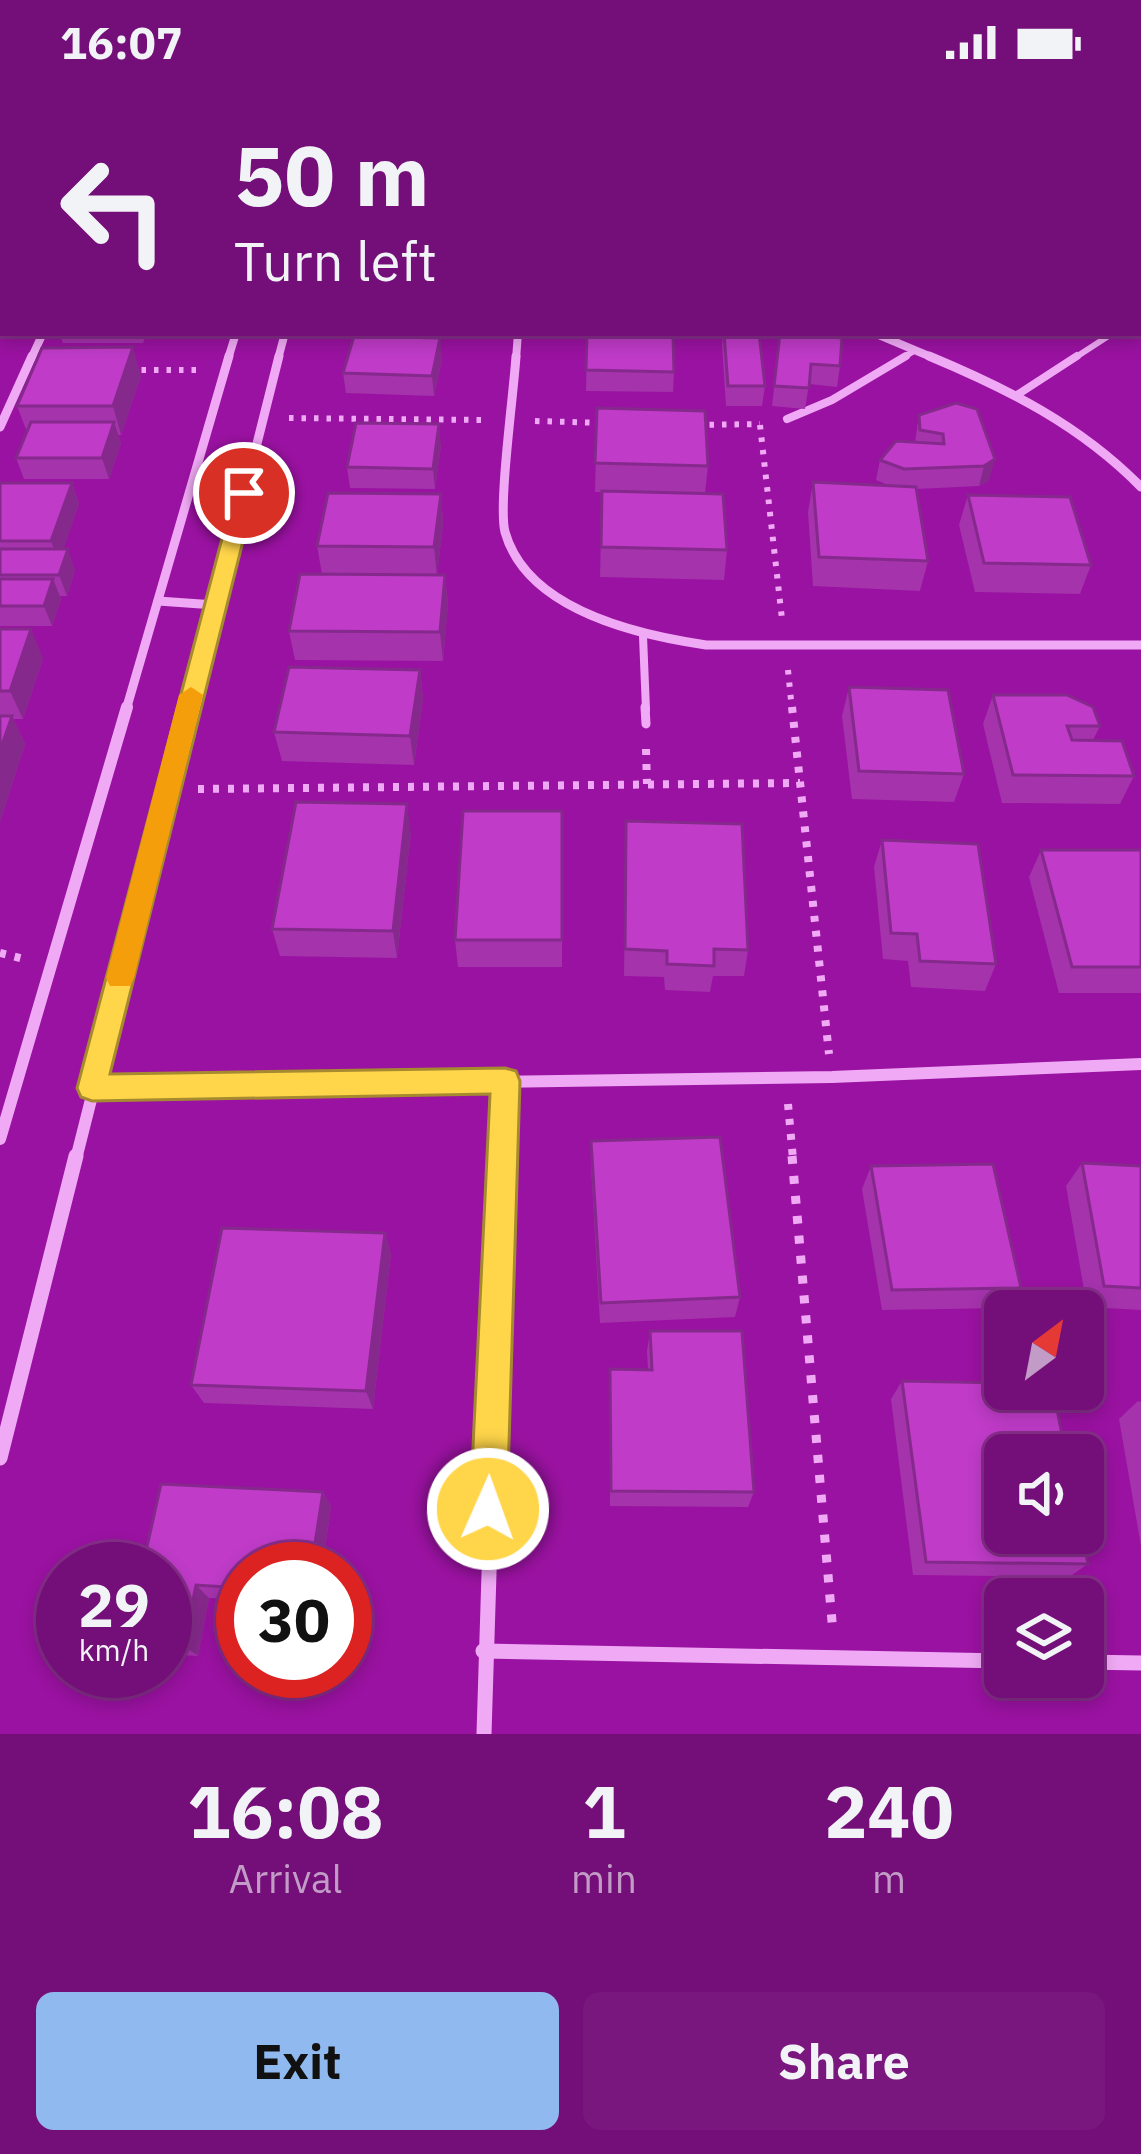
<!DOCTYPE html>
<style>
:root{--surface:#740e79;--page:#79177e;--text:#f1f3f6;--muted:#c29cc6;--line:#862e8a;--accent:#90b9f0}
body{margin:0;font-family:"IBM Plex Sans",sans-serif;background:var(--page);color:var(--text);height:100vh;display:flex;flex-direction:column;font-size:45px;white-space:nowrap}
*{box-sizing:border-box;margin:0}
p{font-size:39px;color:var(--muted)}
.icon{flex:none;width:66px;height:66px;fill:none;stroke:currentColor;stroke-width:2;stroke-linecap:round;stroke-linejoin:round}
.map{position:relative;height:1650px;overflow:hidden}
.drawer{display:flex;flex-direction:column;background:var(--surface);flex:1}
.drawer>*{flex:none}
.top-card{position:absolute;left:0px;top:0px;width:1143px;height:252px;box-shadow:0 6px 18px #0003,0 0 0 3px var(--line);background:#740e79;color:var(--text);overflow:hidden}
.needle{width:78px;rotate:32deg}
.tools{position:absolute;left:984px;top:1206px;display:grid;gap:24px}
.tools a{display:grid;place-items:center;width:120px;height:120px;border-radius:18px;background:var(--surface);box-shadow:0 6px 18px #0003,0 0 0 3px var(--line);font-size:60px}
.speed{position:absolute;left:36px;top:1458px;display:flex;gap:24px;font-size:60px;font-weight:700;text-align:center}
.speed>*{display:grid;place-content:center;width:156px;height:156px;border-radius:50%;background:var(--surface);box-shadow:0 6px 18px #0003,0 0 0 3px var(--line);line-height:1}
.speed small{font-size:30px;font-weight:400}
.speed .limit{border:18px solid #d22;background:#fff;color:#111}
.pin{position:absolute;display:grid;place-items:center;width:102px;height:102px;color:#fff;margin:-51px;border:6px solid #fff;border-radius:50%;box-shadow:0 3px 12px #0007}
.me{position:absolute;width:132px;margin:-66px;rotate:2deg;stroke-linejoin:round;filter:drop-shadow(0 0 9px #0008)}
.turn{display:flex;align-items:center;gap:42px;height:252px;padding:0 36px;font-size:54px}
.turn .icon{width:156px;height:156px;stroke-width:2.5}
.turn b{display:block;font-size:84px;line-height:102px}
.eta{display:flex;justify-content:space-evenly;align-items:center;height:204px;text-align:center}
.eta b{font-size:72px;font-weight:800;line-height:84px}
.primary-button{display:flex;gap:24px;margin-top:auto;padding:24px 36px}
.primary-button a{flex:1;height:138px;border-radius:18px;background:var(--accent);color:#111;font-size:48px;font-weight:800;line-height:138px;text-align:center}
.primary-button a+a{background:var(--page);color:var(--text)}
.status{display:flex;justify-content:space-between;align-items:center;height:84px;padding:0 60px;background:var(--surface);direction:ltr}
.status svg{height:33px;fill:currentColor}
.map>svg:first-child{display:block}
.lines{fill:none;stroke-linecap:round;stroke-linejoin:round}
.path-far2{stroke:#f0aaf5;stroke-width:6;stroke-dasharray:4.5 8;stroke-linecap:butt}
.path-far1{stroke:#f0aaf5;stroke-width:8;stroke-dasharray:6 9;stroke-linecap:butt}
.path{stroke:#f0aaf5;stroke-width:9;stroke-dasharray:8 12;stroke-linecap:butt}
.lane-far2{stroke:#f0aaf5;stroke-width:6}
.lane-far1{stroke:#f0aaf5;stroke-width:8}
.lane{stroke:#f0aaf5;stroke-width:9}
.street-far3{stroke:#f0aaf5;stroke-width:8}
.street-far2{stroke:#f0aaf5;stroke-width:9}
.street-far1{stroke:#f0aaf5;stroke-width:12}
.street{stroke:#f0aaf5;stroke-width:15}
.wall{fill:#a433ac}
.shaded-wall{fill:#86298c}
.building{fill:#bf3bc8;stroke:#86298c;stroke-width:3}
.route{fill:#ffd54a;stroke:#a68a30;stroke-width:3}
.slow{fill:#f59e0b}
</style>
<div class="status"><b>16:07</b><svg viewBox="0 0 49 12"><path d="M0 12V9h3v3zM5 12V6h3v6zM10 12V3h3v9zM15 12V0h3v12zM26 1h20v11H26zM47 4h2v5h-2z"/></svg></div>
<div class="map">
<svg width="1141" height="1650" viewBox="0 0 1141 1650">
<rect width="100%" height="100%" fill="#9a12a1"/>
<g class="lines">
<g class="path-far2">
<path d="M 129,286 L 198,286"/>
<path d="M 289,334 L 484,336"/>
<path d="M 535,337 L 604,339"/>
<path d="M 697,341 L 760,340"/>
<path d="M 760,341 L 782,535"/>
<path d="M 788,586 L 792,626"/>
</g>
<g class="path-far1">
<path d="M 792,623 L 829,970"/>
<path d="M 646,665 L 647,700"/>
<path d="M 198,705 L 800,699"/>
<path d="M 0,869 L 28,876"/>
<path d="M 788,1020 L 793,1075"/>
</g>
<path class="path" d="M 792,1072 L 833,1549"/>
<g class="lane-far2">
<path d="M 901,275 L 914,267"/>
<path d="M 1073,275 L 1113,249"/>
</g>
<g class="lane-far1">
<path d="M 1017,311 L 1077,272"/>
<path d="M 787,335 L 832,316 L 906,272"/>
<path d="M 643,552 L 646,626"/>
</g>
<path class="lane" d="M 645,623 L 646,640"/>
<g class="street-far3">
<path d="M 874,249 L 936,275"/>
<path d="M 31,275 L 43,249"/>
<path d="M 228,275 L 236,249"/>
<path d="M 278,275 L 285,249"/>
<path d="M 516,275 L 518,249"/>
</g>
<g class="street-far2">
<path d="M 516,272 C 514,307 498,421 505,448 C 527,526 638,551 706,561 L 1141,561"/>
<path d="M 929,272 C 1008,305 1080,341 1141,403"/>
<path d="M 0,343 L 32,272"/>
<path d="M 158,517 L 215,521"/>
<path d="M 126,626 L 229,272"/>
<path d="M 190,626 L 279,272"/>
</g>
<g class="street-far1">
<path d="M 92,1004 L 832,993 L 1141,980"/>
<path d="M 0,1055 L 127,623"/>
<path d="M 76,1075 L 190,623"/>
<path d="M 502,1075 L 505,997"/>
</g>
<g class="street">
<path d="M 0,1374 L 76,1072"/>
<path d="M 483,1567 L 1005,1577"/>
<path d="M 1083,1578 L 1141,1579"/>
<path d="M 484,1650 L 502,1072"/>
</g>
</g>
<g class="wall">
<path d="M 10,0 L 89,0 L 84,3 L 13,3 Z"/>
<path d="M 915,0 L 1029,0 L 1024,3 L 921,3 Z"/>
<path d="M 1112,0 L 1141,0 L 1141,77 L 1140,3 L 1111,3 Z"/>
<path d="M 0,15 L 3,16 L 3,137 L 0,136 Z"/>
<path d="M 59,249 L 147,249 L 143,259 L 63,259 Z"/>
<path d="M 356,249 L 465,249 L 464,253 Z"/>
<path d="M 723,249 L 759,249 L 765,302 L 762,322 L 726,322 L 722,261 Z"/>
<path d="M 780,249 L 840,282 L 837,303 L 809,300 L 805,325 L 772,322 Z"/>
<path d="M 587,250 L 674,288 L 673,308 L 586,307 Z"/>
<path d="M 442,275 L 434,312 L 346,309 L 343,289 Z"/>
<path d="M 141,292 L 121,351 L 118,351 L 121,359 L 109,395 L 24,395 L 16,374 L 27,348 L 17,322 Z"/>
<path d="M 597,324 L 708,382 L 705,409 L 727,466 L 724,496 L 600,493 L 602,408 L 595,408 Z"/>
<path d="M 977,325 L 989,396 L 979,402 L 917,405 L 928,477 L 920,507 L 813,502 L 808,428 L 813,398 L 888,401 L 876,396 L 880,376 L 915,358 L 919,331 Z"/>
<path d="M 441,361 L 435,405 L 350,404 L 347,383 Z"/>
<path d="M 0,399 L 72,399 L 79,420 L 63,465 L 75,486 L 67,512 L 60,512 L 61,515 L 52,542 L 0,542 Z"/>
<path d="M 441,410 L 443,440 L 437,491 L 445,491 L 448,520 L 443,577 L 295,576 L 289,547 L 322,490 L 317,462 Z"/>
<path d="M 968,411 L 1091,481 L 1080,510 L 975,508 L 959,441 Z"/>
<path d="M 0,545 L 43,574 L 23,635 L 13,635 L 25,660 L 0,738 Z"/>
<path d="M 420,586 L 423,615 L 414,681 L 282,677 L 274,648 Z"/>
<path d="M 849,603 L 964,690 L 954,718 L 852,715 L 842,632 Z"/>
<path d="M 993,611 L 1100,642 L 1093,656 L 1134,692 L 1120,720 L 1002,719 L 983,640 Z"/>
<path d="M 562,727 L 562,883 L 458,883 L 455,856 Z"/>
<path d="M 626,737 L 748,866 L 744,892 L 713,892 L 710,908 L 665,906 L 664,893 L 624,892 Z"/>
<path d="M 411,748 L 397,874 L 280,872 L 272,845 Z"/>
<path d="M 882,756 L 996,880 L 985,907 L 911,903 L 908,877 L 883,875 L 874,783 Z"/>
<path d="M 1041,766 L 1141,766 L 1141,909 L 1059,909 L 1029,793 Z"/>
<path d="M 591,1057 L 740,1213 L 735,1233 L 600,1239 L 591,1081 Z"/>
<path d="M 1082,1079 L 1141,1082 L 1141,1226 L 1087,1223 L 1066,1102 Z"/>
<path d="M 871,1082 L 1021,1204 L 1007,1224 L 882,1226 L 862,1105 Z"/>
<path d="M 385,1149 L 391,1170 L 373,1325 L 204,1319 L 191,1301 Z"/>
<path d="M 650,1247 L 754,1408 L 748,1423 L 610,1422 L 610,1285 L 648,1286 L 647,1267 Z"/>
<path d="M 902,1297 L 1088,1480 L 1069,1493 L 913,1491 L 891,1315 Z"/>
<path d="M 1138,1317 L 1141,1318 L 1141,1462 L 1119,1335 Z"/>
<path d="M 323,1408 L 331,1423 L 322,1485 L 243,1485 L 243,1515 L 209,1514 L 198,1572 L 165,1570 L 165,1485 Z"/>
</g>
<g class="shaded-wall">
<path d="M 995,0 L 1029,0 L 1024,3 L 992,3 Z"/>
<path d="M 440,254 L 442,275 L 434,312 L 432,292 Z"/>
<path d="M 133,263 L 141,292 L 121,351 L 113,322 Z"/>
<path d="M 114,338 L 121,359 L 109,395 L 102,374 Z"/>
<path d="M 439,340 L 441,361 L 435,405 L 433,385 Z"/>
<path d="M 995,375 L 989,396 L 979,402 L 984,382 Z"/>
<path d="M 72,399 L 79,420 L 59,478 L 51,457 Z"/>
<path d="M 441,410 L 443,440 L 437,493 L 434,463 Z"/>
<path d="M 68,465 L 75,486 L 67,512 L 59,491 Z"/>
<path d="M 445,491 L 448,520 L 443,577 L 440,548 Z"/>
<path d="M 53,495 L 61,515 L 52,542 L 44,522 Z"/>
<path d="M 31,545 L 43,574 L 23,635 L 10,607 Z"/>
<path d="M 420,586 L 423,615 L 414,681 L 410,652 Z"/>
<path d="M 12,632 L 25,660 L 0,738 L 0,667 Z"/>
<path d="M 407,720 L 411,748 L 397,874 L 393,847 Z"/>
<path d="M 385,1149 L 391,1170 L 373,1325 L 366,1307 Z"/>
<path d="M 323,1408 L 331,1423 L 322,1485 L 311,1485 Z"/>
<path d="M 196,1501 L 209,1514 L 198,1572 L 184,1562 Z"/>
</g>
<g class="building">
<path d="M 165,0 L 237,0 L 236,3 L 164,3 Z"/>
<path d="M 590,0 L 670,0 L 669,3 L 589,3 Z"/>
<path d="M 1116,0 L 1141,0 L 1141,20 L 1140,3 L 1114,3 L 1113,2 L 1117,2 Z"/>
<path d="M 0,15 L 3,16 L 3,48 L 0,48 Z"/>
<rect x="0" y="54" width="3" height="29"/>
<path d="M 0,88 L 3,89 L 3,117 L 0,117 Z"/>
<path d="M 724,249 L 759,249 L 765,302 L 728,302 Z"/>
<path d="M 780,249 L 842,254 L 840,282 L 811,280 L 809,304 L 774,302 Z"/>
<path d="M 587,250 L 673,251 L 674,288 L 586,286 Z"/>
<path d="M 354,252 L 440,254 L 432,292 L 343,289 Z"/>
<path d="M 133,263 L 113,322 L 17,322 L 42,264 Z"/>
<path d="M 956,319 L 977,325 L 995,375 L 984,382 L 904,385 L 880,376 L 896,357 L 944,360 L 943,350 L 920,346 L 919,331 Z"/>
<path d="M 597,324 L 705,327 L 708,382 L 595,379 Z"/>
<path d="M 31,338 L 114,338 L 102,374 L 16,374 Z"/>
<path d="M 356,339 L 439,340 L 433,385 L 347,383 Z"/>
<path d="M 813,398 L 916,403 L 928,477 L 819,473 Z"/>
<path d="M 0,399 L 72,399 L 51,457 L 0,457 Z"/>
<path d="M 602,407 L 723,410 L 727,466 L 601,463 Z"/>
<path d="M 328,409 L 441,410 L 434,463 L 317,462 Z"/>
<path d="M 968,411 L 1070,413 L 1091,481 L 984,479 Z"/>
<path d="M 0,465 L 68,465 L 59,491 L 0,491 Z"/>
<path d="M 300,490 L 445,491 L 440,548 L 289,547 Z"/>
<path d="M 0,495 L 53,495 L 44,522 L 0,522 Z"/>
<path d="M 0,545 L 31,545 L 10,607 L 0,607 Z"/>
<path d="M 289,583 L 420,586 L 410,652 L 274,648 Z"/>
<path d="M 849,603 L 948,606 L 964,690 L 859,687 Z"/>
<path d="M 993,611 L 1067,611 L 1093,623 L 1100,642 L 1067,642 L 1072,656 L 1122,657 L 1134,692 L 1013,691 Z"/>
<path d="M 0,632 L 12,632 L 0,667 Z"/>
<path d="M 296,718 L 407,720 L 393,847 L 272,845 Z"/>
<path d="M 463,727 L 562,727 L 562,856 L 455,856 Z"/>
<path d="M 626,737 L 742,740 L 748,866 L 714,865 L 714,882 L 667,880 L 667,867 L 625,865 Z"/>
<path d="M 882,756 L 978,760 L 996,880 L 920,877 L 917,850 L 891,849 Z"/>
<path d="M 1041,766 L 1141,766 L 1141,883 L 1072,883 Z"/>
<path d="M 720,1053 L 740,1213 L 601,1219 L 591,1057 Z"/>
<path d="M 1082,1079 L 1141,1082 L 1141,1204 L 1104,1202 Z"/>
<path d="M 993,1080 L 1021,1204 L 892,1206 L 871,1082 Z"/>
<path d="M 222,1144 L 385,1149 L 366,1307 L 191,1301 Z"/>
<path d="M 650,1247 L 742,1247 L 754,1408 L 611,1407 L 610,1285 L 652,1286 Z"/>
<path d="M 902,1297 L 1005,1299 L 1005,1305 L 1053,1305 L 1066,1371 L 1005,1371 L 1005,1449 L 1082,1449 L 1088,1480 L 926,1478 Z"/>
<path d="M 161,1400 L 323,1408 L 311,1485 L 243,1485 L 243,1504 L 196,1501 L 184,1562 L 165,1561 L 165,1485 L 142,1485 Z"/>
</g>
<path class="route" d="M 244,402 L 255,409 L 110,990 L 505,984 L 516,987 L 520,997 L 507,1425 L 501,1438 L 488,1443 L 476,1438 L 470,1425 L 490,1010 L 92,1017 L 81,1013 L 77,1004 L 234,409 Z"/>
<path class="slow" d="M 191,603 L 203,611 L 134,894 L 130,902 L 110,902 L 106,894 L 179,611 Z"/>
</svg>
<div class="tools">
<a><svg class="needle" viewBox="-14 -14 28 28"><path d="M0-13l5 13h-10z" fill="#e53935"/><path d="M0 13l5-13h-10z" fill="#c29cc6"/></svg></a>
<a><svg class="icon" aria-label="sound" viewBox="0 0 24 24"><path d="M4 9h4l5-4v14l-5-4H4zM17 9q2 3 0 6"/></svg></a>
<a><svg class="icon" aria-label="layers" viewBox="0 0 24 24"><path d="M12 4l9 5-9 5-9-5zM3 14l9 5 9-5"/></svg></a>
</div>
<div class="speed"><div>29<small>km/h</small></div><div class="limit">30</div></div>
<div class="pin" style="left:244px;top:409px;background:#d93025"><svg class="icon" aria-label="arrive" viewBox="0 0 24 24"><path d="M6 21V4h12l-3 4 3 4H6"/></svg></div>
<svg class="me" style="left:488px;top:1425px" viewBox="-20 -20 40 40"><circle r="17" fill="#ffd54a" stroke="#fff" stroke-width="3"/><path d="M0-11L8 9 0 5-8 9z" fill="#fff"/></svg>
<div class="top-card">
<div class="turn"><svg class="icon" aria-label="left" viewBox="0 0 24 24"><path d="M17 20v-9H6M10 6l-5 5 5 5"/></svg><div><b>50 m</b>Turn left</div></div>
</div>
</div>
<section class="drawer">
<div class="eta">
<div><b>16:08</b><p>Arrival</p></div>
<div><b>1</b><p>min</p></div>
<div><b>240</b><p>m</p></div>
</div>
<div class="primary-button"><a>Exit</a><a>Share</a></div>
</section>
